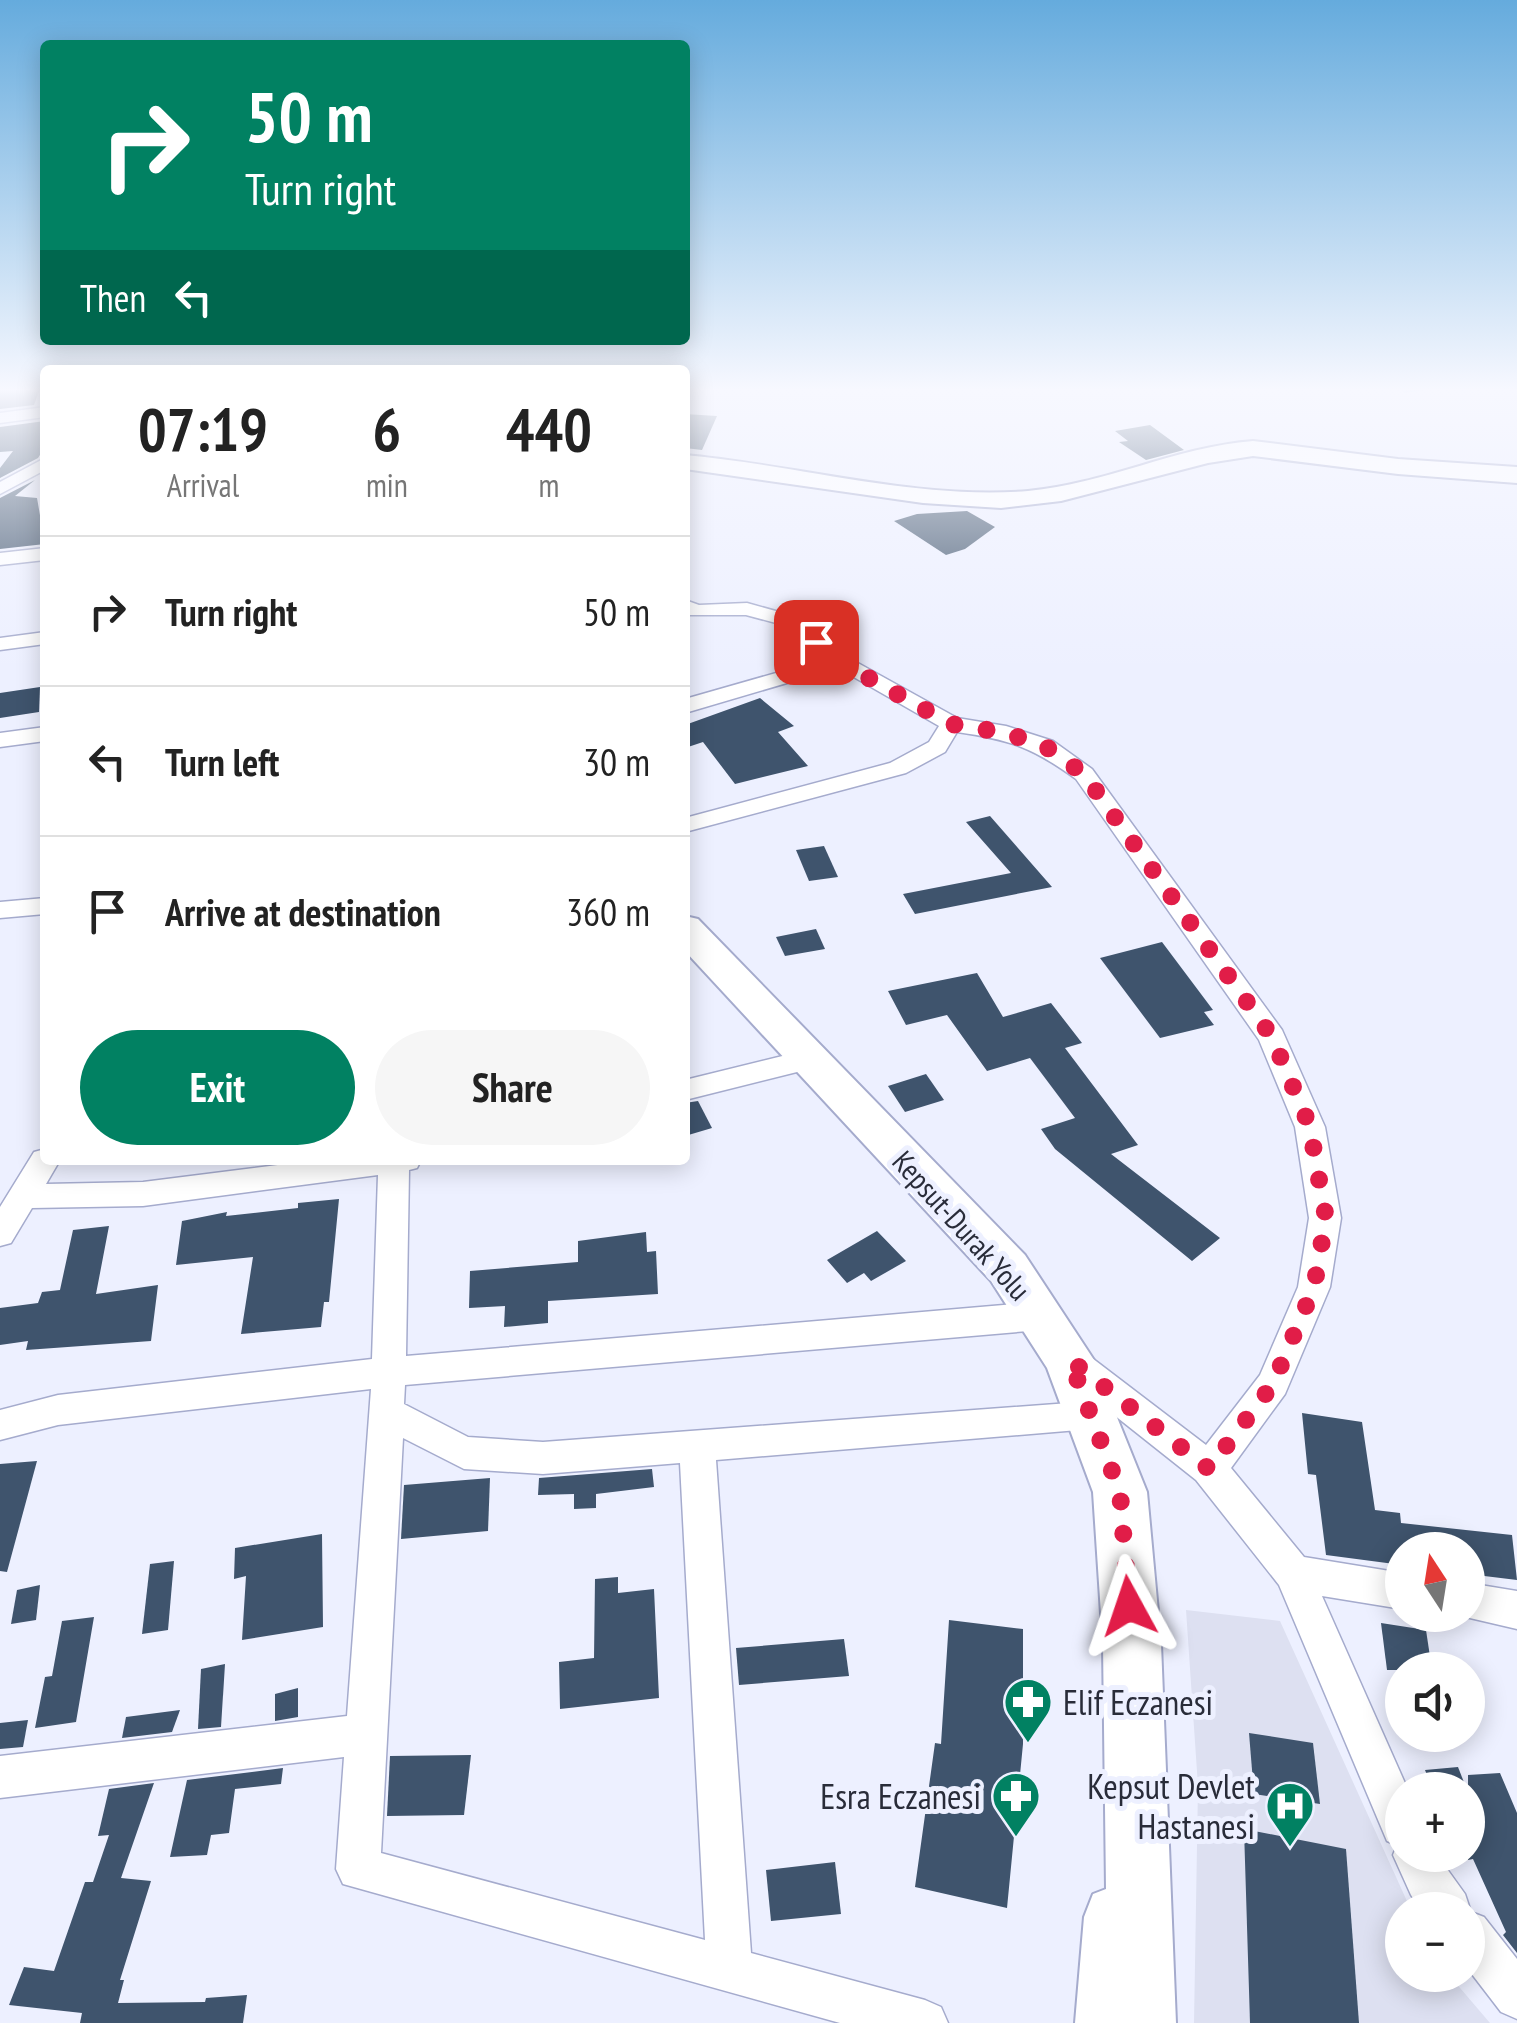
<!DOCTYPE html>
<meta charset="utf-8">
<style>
:root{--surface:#fff;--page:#f6f6f6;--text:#222;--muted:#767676;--line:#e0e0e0;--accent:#018162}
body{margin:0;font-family:"PT Sans Narrow",sans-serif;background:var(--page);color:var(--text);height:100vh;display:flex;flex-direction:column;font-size:38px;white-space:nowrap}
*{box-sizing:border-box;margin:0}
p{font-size:32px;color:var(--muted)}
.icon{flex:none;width:55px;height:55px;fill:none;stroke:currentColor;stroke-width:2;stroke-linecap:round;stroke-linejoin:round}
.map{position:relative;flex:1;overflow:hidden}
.sheet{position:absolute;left:40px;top:365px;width:650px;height:800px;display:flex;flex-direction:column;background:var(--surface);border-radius:10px;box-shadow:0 5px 25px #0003}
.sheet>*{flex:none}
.guide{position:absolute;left:40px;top:40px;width:650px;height:305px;border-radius:10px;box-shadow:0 5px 25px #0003;background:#018162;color:#fff;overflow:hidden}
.needle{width:65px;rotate:348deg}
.controls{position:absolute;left:1385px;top:1532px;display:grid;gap:20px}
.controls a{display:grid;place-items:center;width:100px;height:100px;border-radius:50%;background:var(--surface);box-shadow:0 5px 25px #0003;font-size:50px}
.pin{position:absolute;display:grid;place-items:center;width:85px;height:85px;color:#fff;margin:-42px;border-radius:20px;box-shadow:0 5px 15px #0006}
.me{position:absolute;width:110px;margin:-55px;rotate:355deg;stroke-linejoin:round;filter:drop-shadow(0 0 8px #0008)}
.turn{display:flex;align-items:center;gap:35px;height:210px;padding:0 40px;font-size:45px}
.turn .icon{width:130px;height:130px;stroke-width:2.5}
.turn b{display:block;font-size:70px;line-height:85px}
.then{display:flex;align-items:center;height:95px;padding:0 40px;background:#0003;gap:20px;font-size:38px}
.eta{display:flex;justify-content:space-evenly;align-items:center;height:170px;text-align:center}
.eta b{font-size:60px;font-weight:700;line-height:70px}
.action{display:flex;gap:20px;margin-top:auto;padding:20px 40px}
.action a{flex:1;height:115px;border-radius:60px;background:var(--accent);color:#fff;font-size:40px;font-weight:700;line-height:115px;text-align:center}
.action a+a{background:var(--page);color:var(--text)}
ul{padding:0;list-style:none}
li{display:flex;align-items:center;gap:30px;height:150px;padding:0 40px;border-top:2px solid var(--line)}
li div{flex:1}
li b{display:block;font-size:38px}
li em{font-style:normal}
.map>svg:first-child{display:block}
.built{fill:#dde0f1}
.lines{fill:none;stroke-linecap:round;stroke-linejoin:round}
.stream{stroke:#429ecc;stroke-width:5}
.building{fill:#3f546d}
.street-casing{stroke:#a5abcd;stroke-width:3}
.secondary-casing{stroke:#a5abcd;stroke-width:4}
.street{fill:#fff;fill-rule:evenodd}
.secondary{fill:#fff;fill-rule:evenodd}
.route{stroke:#e11d48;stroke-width:18;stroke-dasharray:0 32.4}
.labels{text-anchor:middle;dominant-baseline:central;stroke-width:10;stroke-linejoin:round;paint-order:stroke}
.street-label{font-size:30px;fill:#292c39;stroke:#edf0ff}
.near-poi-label{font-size:35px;fill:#292c39;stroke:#edf0ff;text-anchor:end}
</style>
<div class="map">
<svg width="1517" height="2023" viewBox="0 0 1517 2023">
<rect width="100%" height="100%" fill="#edf0ff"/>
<path class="built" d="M 1186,1610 L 1280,1621 L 1411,1910 L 1402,1910 L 1402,1975 L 1449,1975 L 1490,2023 L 1194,2023 L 1198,1786 Z"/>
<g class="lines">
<path class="stream" d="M 1405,390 L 1423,388"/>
</g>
<g class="building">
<path d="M 0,388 L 40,388 L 34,405 L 0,409 Z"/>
<path d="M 685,414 L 717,416 L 702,450 L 685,448 Z"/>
<path d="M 45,421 L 45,447 L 38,458 L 0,478 L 0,468 L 13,451 L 0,452 L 0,427 Z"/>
<path d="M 1150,425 L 1184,450 L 1146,460 L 1119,442 L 1128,441 L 1115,431 Z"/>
<path d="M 35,480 L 15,496 L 37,498 L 45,544 L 0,549 L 0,498 Z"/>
<path d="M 967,511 L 995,527 L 965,549 L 946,555 L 894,521 L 917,514 Z"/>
<path d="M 40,687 L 39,712 L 0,718 L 0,693 Z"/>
<path d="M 760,698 L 794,726 L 778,732 L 808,766 L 735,784 L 703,742 L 685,748 L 685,725 Z"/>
<path d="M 990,816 L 1052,887 L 915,914 L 903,894 L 1011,873 L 966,822 Z"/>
<path d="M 824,846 L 838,877 L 809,881 L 796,850 Z"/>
<path d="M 816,929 L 825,949 L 785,956 L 776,937 Z"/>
<path d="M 1162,942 L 1213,1010 L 1204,1012 L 1214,1025 L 1160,1038 L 1100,958 Z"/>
<path d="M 977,973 L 1003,1017 L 1051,1003 L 1082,1043 L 1065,1048 L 1138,1145 L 1111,1154 L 1220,1238 L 1192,1261 L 1055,1149 L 1041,1129 L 1075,1118 L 1030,1058 L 987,1071 L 947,1015 L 906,1025 L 888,991 Z"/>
<path d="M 926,1074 L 944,1100 L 905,1112 L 888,1086 Z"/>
<path d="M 698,1101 L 712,1128 L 685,1136 L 685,1103 Z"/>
<path d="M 339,1199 L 329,1302 L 324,1302 L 321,1327 L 241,1334 L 253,1257 L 176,1265 L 182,1221 L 227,1212 L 226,1216 L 298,1208 L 298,1203 Z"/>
<path d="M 109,1226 L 96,1294 L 158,1285 L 151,1341 L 26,1350 L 28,1341 L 0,1345 L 0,1308 L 38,1303 L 42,1292 L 60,1290 L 73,1230 Z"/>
<path d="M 877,1231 L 906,1261 L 871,1281 L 864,1273 L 847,1283 L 827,1260 Z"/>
<path d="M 646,1232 L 647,1252 L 656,1251 L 658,1294 L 548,1301 L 548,1323 L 504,1327 L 505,1306 L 469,1308 L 470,1271 L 578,1262 L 578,1241 Z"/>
<path d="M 1302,1413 L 1362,1422 L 1375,1510 L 1400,1513 L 1401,1523 L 1512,1535 L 1517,1580 L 1468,1574 L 1468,1550 L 1402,1550 L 1402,1565 L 1326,1555 L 1316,1475 L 1308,1474 Z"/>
<path d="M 37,1461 L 7,1572 L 0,1571 L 0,1464 Z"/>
<path d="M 652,1469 L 654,1487 L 596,1494 L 596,1508 L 574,1509 L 574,1494 L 538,1495 L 539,1478 Z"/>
<path d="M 490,1478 L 488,1531 L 401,1539 L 404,1485 Z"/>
<path d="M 322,1534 L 323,1627 L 242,1640 L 246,1576 L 234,1579 L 235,1548 Z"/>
<path d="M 174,1561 L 168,1630 L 142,1634 L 150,1564 Z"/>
<path d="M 618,1577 L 618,1593 L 654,1589 L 659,1698 L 560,1709 L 559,1662 L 594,1658 L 595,1579 Z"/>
<path d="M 40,1585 L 36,1620 L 11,1624 L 17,1590 Z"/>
<path d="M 94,1617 L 76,1722 L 35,1728 L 45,1677 L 52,1676 L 62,1621 Z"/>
<path d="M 949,1620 L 1023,1629 L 1023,1744 L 1007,1908 L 915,1887 L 935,1743 L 941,1744 Z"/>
<path d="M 1381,1623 L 1426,1630 L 1432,1670 L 1387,1670 Z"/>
<path d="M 844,1639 L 849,1676 L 739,1685 L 736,1648 Z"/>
<path d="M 225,1664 L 221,1727 L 198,1729 L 201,1669 Z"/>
<path d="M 298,1688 L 298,1717 L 275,1721 L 275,1694 Z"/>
<path d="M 180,1710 L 172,1732 L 122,1738 L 126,1717 Z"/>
<path d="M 28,1720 L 23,1747 L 0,1749 L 0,1723 Z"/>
<path d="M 1249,1733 L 1313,1743 L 1320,1804 L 1254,1794 Z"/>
<path d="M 471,1755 L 464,1815 L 387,1816 L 390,1756 Z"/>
<path d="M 1458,1767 L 1467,1790 L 1433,1790 L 1425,1770 Z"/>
<path d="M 283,1768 L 281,1784 L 235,1789 L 229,1833 L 211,1835 L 207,1855 L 170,1857 L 187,1780 Z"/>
<path d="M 1500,1773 L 1517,1813 L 1517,1953 L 1503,1935 L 1506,1932 L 1473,1859 L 1468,1860 L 1468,1775 Z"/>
<path d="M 154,1783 L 121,1878 L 151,1881 L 120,1980 L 124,1980 L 118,2003 L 205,2002 L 206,1998 L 247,1995 L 243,2023 L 80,2023 L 82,2013 L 9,2005 L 24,1967 L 54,1971 L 85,1882 L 93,1882 L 109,1835 L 98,1836 L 109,1789 Z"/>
<path d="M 1244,1829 L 1346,1849 L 1359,2023 L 1250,2023 Z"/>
<path d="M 835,1862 L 841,1914 L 771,1921 L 766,1870 Z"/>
</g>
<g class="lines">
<g class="street-casing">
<g id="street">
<path d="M 45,407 L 45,417 L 0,423 L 0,413 Z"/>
<path d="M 45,458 L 45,470 L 0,494 L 0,482 Z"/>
<path d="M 45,548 L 45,560 L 0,565 L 0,553 Z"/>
<path d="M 685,600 L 699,605 L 747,603 L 801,618 L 847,657 L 957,718 L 1006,726 L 1053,741 L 1092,769 L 1282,1030 L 1325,1127 L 1341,1218 L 1330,1287 L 1285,1394 L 1231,1468 L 1304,1557 L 1402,1573 L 1402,1609 L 1322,1596 L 1408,1790 L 1402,1790 L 1402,1855 L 1437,1855 L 1465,1894 L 1471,1912 L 1484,1917 L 1517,1959 L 1517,2019 L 1501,2012 L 1468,1969 L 1468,1910 L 1421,1910 L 1411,1895 L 1393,1855 L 1397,1845 L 1387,1841 L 1279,1585 L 1196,1480 L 1104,1407 L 1108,1414 L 1102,1425 L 1090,1429 L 716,1460 L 751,1953 L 925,2000 L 941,2007 L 948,2023 L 840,2023 L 343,1884 L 336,1869 L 344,1757 L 0,1798 L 0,1756 L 347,1716 L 371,1389 L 58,1425 L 0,1440 L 0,1410 L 58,1395 L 372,1359 L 378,1175 L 143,1206 L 32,1208 L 11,1243 L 0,1246 L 0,1207 L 34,1152 L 45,1149 L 45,1160 L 60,1160 L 46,1184 L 143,1182 L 317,1160 L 421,1160 L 417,1168 L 409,1170 L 406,1356 L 1040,1302 L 1052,1306 L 1057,1316 L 1052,1326 L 1040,1330 L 405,1385 L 404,1404 L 468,1437 L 543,1442 L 1096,1401 L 1064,1375 L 1059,1365 L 1064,1355 L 1076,1351 L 1088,1355 L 1206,1445 L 1260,1375 L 1298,1287 L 1309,1218 L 1295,1127 L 1259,1040 L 1076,779 C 1032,747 1011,740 957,732 L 945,752 L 906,773 L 685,832 L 685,818 L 890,763 L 929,742 L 939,726 L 838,668 L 685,713 L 685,699 L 825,659 L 787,626 L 746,615 L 689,615 L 685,613 ZM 403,1438 L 464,1469 L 543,1474 L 680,1463 L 705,1940 L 381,1853 Z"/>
<path d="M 45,632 L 45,644 L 0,650 L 0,638 Z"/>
<path d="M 45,727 L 45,741 L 0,747 L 0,733 Z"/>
<path d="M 45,898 L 45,914 L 0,918 L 0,902 Z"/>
<path d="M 807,1050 L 817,1053 L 821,1060 L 817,1067 L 685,1100 L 685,1080 Z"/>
<path d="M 1468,1583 L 1517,1591 L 1517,1629 L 1457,1615 L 1468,1615 Z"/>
</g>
</g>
<g class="secondary-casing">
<g id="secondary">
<path d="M 1253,441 L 1398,459 L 1517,467 L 1517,483 L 1398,474 L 1253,456 L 1208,463 L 1061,501 L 1001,508 L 923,503 L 685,469 L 685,455 C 798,465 914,500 1028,491 C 1105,484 1176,447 1253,441 Z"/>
<path d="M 685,916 L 698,919 L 1025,1255 L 1094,1360 L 1147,1492 L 1161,1644 L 1176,2023 L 1075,2023 L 1084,1917 L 1093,1894 L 1106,1889 L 1103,1644 L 1093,1492 L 1047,1368 L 991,1281 L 685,951 Z"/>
</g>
</g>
<use href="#street" class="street"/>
<use href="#secondary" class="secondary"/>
</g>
<linearGradient id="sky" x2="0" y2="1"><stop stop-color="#65abdd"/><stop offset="0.58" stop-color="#f7f8ff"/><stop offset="1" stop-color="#f7f8ff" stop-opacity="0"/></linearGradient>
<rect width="1517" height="672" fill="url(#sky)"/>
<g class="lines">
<path class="route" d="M 816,642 L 840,662 L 951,724 L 1006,733 L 1045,746 L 1084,774 L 1272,1037 L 1310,1127 L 1315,1157 L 1326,1218 L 1314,1287 L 1273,1384 L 1209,1469 L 1070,1360 L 1120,1492 L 1129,1606"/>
</g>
<defs>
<g id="pharmacy-pin" transform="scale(2.5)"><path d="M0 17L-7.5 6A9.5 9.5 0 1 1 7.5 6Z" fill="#018162" stroke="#edf0ff"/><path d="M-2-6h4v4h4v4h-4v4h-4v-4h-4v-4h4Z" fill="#fff"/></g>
<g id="hospital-pin" transform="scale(2.5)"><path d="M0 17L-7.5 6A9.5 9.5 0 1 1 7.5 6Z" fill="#018162" stroke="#edf0ff"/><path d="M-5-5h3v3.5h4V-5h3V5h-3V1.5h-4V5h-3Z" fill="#fff"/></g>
</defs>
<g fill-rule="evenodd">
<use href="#pharmacy-pin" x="1028" y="1702"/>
<use href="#pharmacy-pin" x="1016" y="1796"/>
<use href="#hospital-pin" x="1290" y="1806"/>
</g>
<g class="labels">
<g class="street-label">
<text transform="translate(962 1225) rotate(48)">Kepsut-Durak Yolu</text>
</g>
<g class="near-poi-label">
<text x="1063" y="1702" text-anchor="start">Elif Eczanesi</text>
<text x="1255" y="1786">Kepsut Devlet<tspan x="1255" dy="40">Hastanesi</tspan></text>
<text x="981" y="1796">Esra Eczanesi</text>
</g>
</g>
</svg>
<div class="controls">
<a><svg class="needle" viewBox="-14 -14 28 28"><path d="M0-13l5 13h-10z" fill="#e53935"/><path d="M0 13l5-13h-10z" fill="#767676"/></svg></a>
<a><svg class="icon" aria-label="sound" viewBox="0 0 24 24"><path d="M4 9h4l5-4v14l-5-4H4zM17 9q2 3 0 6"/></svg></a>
<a>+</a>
<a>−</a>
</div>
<div class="pin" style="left:816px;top:642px;background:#d93025"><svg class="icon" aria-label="arrive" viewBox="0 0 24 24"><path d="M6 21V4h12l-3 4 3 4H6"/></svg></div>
<svg class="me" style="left:1129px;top:1606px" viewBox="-20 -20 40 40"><path d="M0-17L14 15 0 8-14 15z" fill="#e11d48" stroke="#fff" stroke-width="4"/></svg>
<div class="guide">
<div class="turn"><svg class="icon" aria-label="right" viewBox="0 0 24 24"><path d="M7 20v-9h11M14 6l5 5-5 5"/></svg><div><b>50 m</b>Turn right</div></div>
<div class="then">Then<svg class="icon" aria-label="left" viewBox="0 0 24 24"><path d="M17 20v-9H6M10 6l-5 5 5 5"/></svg></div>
</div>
<section class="sheet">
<div class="eta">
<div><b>07:19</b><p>Arrival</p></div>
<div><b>6</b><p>min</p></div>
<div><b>440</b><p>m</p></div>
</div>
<ul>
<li><svg class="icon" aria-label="right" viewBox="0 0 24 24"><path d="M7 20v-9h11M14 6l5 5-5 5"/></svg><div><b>Turn right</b></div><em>50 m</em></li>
<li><svg class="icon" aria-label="left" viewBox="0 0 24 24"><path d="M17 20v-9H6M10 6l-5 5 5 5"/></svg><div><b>Turn left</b></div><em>30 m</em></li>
<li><svg class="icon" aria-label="arrive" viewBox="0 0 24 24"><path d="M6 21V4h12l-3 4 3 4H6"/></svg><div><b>Arrive at destination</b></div><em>360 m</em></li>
</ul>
<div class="action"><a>Exit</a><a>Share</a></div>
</section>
</div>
